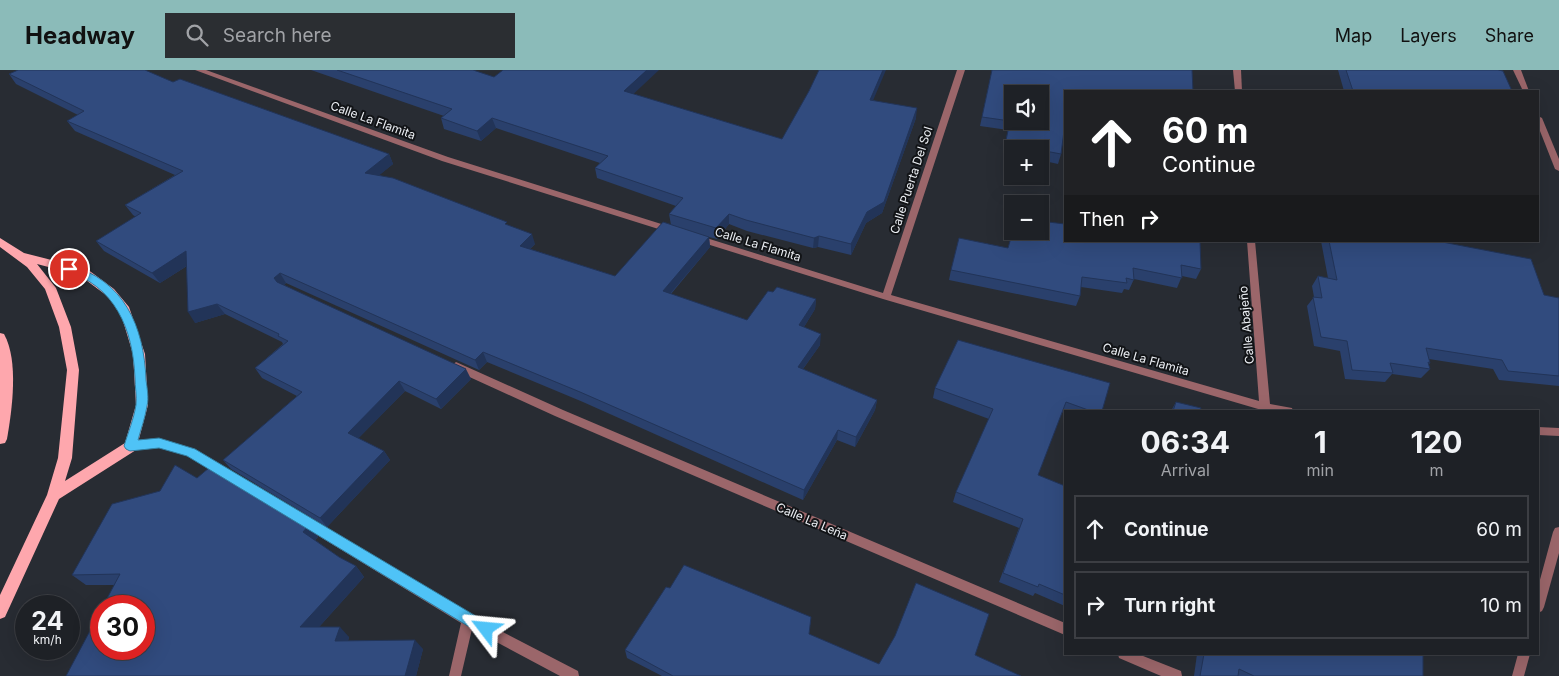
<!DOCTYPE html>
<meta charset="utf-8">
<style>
:root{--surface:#1e2126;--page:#2b2e32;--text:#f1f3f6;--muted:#a1a3a7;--line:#3c3e43;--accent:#8bbbb9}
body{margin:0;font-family:Inter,sans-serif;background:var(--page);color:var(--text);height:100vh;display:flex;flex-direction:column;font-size:19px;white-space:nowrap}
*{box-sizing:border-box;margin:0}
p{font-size:16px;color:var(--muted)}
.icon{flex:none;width:28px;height:28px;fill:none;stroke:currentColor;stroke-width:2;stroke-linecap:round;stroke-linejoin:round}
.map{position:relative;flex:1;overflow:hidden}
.side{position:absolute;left:1064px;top:340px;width:475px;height:245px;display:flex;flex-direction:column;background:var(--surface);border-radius:0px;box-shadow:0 5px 20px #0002,0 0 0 1px var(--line)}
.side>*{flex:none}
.hud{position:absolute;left:1064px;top:20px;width:475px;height:152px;border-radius:0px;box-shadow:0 5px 20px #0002,0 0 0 1px var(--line);background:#202124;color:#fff;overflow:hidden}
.controls{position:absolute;left:1004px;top:15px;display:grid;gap:10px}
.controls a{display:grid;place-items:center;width:45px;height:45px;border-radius:0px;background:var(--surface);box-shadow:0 5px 20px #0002,0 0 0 1px var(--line);font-size:25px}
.speed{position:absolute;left:15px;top:525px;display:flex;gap:10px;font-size:25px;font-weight:700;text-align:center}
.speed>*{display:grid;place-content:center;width:65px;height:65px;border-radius:50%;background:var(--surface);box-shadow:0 5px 20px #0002,0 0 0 1px var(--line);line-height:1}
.speed small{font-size:12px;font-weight:400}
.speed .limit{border:8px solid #d22;background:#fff;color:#111}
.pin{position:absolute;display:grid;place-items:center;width:42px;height:42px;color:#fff;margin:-21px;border:2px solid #fff;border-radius:50%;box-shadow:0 1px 5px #0007}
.me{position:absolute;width:55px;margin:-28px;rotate:299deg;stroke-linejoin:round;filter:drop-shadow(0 0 4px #0008)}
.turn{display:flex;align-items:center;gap:18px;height:105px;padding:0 15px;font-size:22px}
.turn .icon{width:65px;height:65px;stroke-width:2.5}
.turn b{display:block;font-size:35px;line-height:42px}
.then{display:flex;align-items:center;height:48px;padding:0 15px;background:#0003;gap:10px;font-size:19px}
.eta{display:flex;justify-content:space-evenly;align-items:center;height:85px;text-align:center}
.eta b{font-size:30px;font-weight:700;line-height:35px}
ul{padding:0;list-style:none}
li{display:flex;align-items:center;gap:15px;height:68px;margin:0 10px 8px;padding:0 5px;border:2px solid var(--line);border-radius:0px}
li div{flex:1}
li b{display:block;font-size:19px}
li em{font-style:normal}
header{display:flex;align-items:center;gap:30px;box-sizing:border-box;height:70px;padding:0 25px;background:var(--accent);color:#111}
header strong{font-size:24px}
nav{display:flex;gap:28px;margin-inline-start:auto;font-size:18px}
.search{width:350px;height:45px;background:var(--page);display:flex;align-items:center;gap:12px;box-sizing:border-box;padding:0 18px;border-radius:0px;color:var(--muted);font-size:19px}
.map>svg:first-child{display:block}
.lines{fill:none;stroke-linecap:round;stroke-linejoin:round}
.minor{fill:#9b666a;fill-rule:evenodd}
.primary{fill:#fea7ad;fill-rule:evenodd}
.wall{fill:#2a406c}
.shaded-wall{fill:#223458}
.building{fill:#314b7e;stroke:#223458;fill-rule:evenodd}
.route{fill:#4fc3f7;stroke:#337fa1}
.labels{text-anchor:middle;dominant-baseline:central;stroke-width:4;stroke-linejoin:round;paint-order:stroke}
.street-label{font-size:12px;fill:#eceff4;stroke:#121417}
</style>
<header>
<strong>Headway</strong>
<div class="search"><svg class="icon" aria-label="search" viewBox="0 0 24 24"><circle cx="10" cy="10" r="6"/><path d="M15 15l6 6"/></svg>Search here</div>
<nav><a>Map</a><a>Layers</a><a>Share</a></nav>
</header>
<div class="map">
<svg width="1559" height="606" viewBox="0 0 1559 606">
<rect width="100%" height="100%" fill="#282c33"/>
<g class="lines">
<g class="minor">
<path d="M 195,0 L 206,0 L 448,87 L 674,158 L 675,160 L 671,163 L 668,162 L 442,91 Z"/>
<path d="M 957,0 L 965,0 L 891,225 L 1259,331 L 1247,171 L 1255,171 L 1270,334 L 1292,338 L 1293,341 L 1265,341 L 883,229 L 694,170 L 693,168 L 694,166 L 700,166 L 883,223 Z"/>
<path d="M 1233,0 L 1241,0 L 1242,21 L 1235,21 Z"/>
<path d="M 1513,0 L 1521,0 L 1529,21 L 1523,21 Z"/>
<path d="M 1538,46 L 1542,48 L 1559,89 L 1559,101 L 1555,99 L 1538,56 Z"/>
<path d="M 456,292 L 563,340 L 1065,553 L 1065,565 L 555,346 L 452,299 L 451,296 Z"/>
<path d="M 1538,357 L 1559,358 L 1559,366 L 1538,365 Z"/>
<path d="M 159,369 L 195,380 L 472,546 L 578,601 L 579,606 L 560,606 L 472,559 L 461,606 L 449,606 L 461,553 L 188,386 L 159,377 L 131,380 L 127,379 L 126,376 L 127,373 L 131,372 Z"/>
<path d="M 1559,457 L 1559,483 L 1544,537 L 1542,541 L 1538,543 L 1538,517 L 1553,462 L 1555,458 Z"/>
<path d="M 1118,584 L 1138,584 L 1181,601 L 1182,606 L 1161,606 L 1119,588 Z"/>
<path d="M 1518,584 L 1530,584 L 1524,606 L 1512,606 Z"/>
</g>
<g class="primary">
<path d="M 0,168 L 24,183 L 87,199 L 114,219 L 129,237 L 145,284 L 148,335 L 136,380 L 59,429 L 5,547 L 0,549 L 0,525 L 47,425 L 58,388 L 67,300 L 59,257 L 45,219 L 27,197 L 0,177 ZM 37,194 L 79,205 L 106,225 L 120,241 L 133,284 L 136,335 L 125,373 L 65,411 L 72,388 L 79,300 L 71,257 L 56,218 Z"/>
<path d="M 0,263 L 4,264 C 19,291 12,340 7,369 L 5,373 L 0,374 Z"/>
</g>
</g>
<g class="wall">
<path d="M 311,0 L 473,0 L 494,7 L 634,24 L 782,69 L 873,30 L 916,48 L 882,143 L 866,153 L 851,185 L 818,177 L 813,178 L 747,161 L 729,154 L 717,169 L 709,167 L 710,177 L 671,224 L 747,250 L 816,229 L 815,239 L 804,257 L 820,275 L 803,299 L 877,330 L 875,340 L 855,377 L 837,370 L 803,430 L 583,332 L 487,292 L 479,300 L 286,213 L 284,215 L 471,309 L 441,339 L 405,321 L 358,368 L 384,381 L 390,390 L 327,457 L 231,399 L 223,390 L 297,326 L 262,308 L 255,298 L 283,274 L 282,272 L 225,244 L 195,253 L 187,196 L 160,213 L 104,181 L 96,171 L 136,147 L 133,145 L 125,135 L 175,105 L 75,61 L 67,51 L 78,45 L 16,14 L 9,4 L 173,12 L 389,84 L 393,94 L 379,105 L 508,155 L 535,174 L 530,179 L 615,206 L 671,155 L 669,144 L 676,136 L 597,108 L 595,98 L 600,93 L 496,58 L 481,71 L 444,59 L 441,48 L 444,46 Z"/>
<path d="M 992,0 L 1065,21 L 1065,56 L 1061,84 L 1058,94 L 1040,90 L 1040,79 L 1012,79 L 1012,86 L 1003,84 L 1008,60 L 980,56 Z"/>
<path d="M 1338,0 L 1498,0 L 1512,21 L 1344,21 Z"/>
<path d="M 1013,161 L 1201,199 L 1196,209 L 1182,206 L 1177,218 L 1134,209 L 1129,220 L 1124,219 L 1122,223 L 1081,217 L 1080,226 L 1076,236 L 949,210 L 951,200 L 1008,178 Z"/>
<path d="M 1321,171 L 1437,171 L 1544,225 L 1559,228 L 1559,316 L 1499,310 L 1493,299 L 1429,289 L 1430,293 L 1428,295 L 1430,299 L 1421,308 L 1392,304 L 1385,312 L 1345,309 L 1340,281 L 1314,276 L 1307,236 L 1314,227 L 1312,216 L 1318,206 L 1328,208 Z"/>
<path d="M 958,270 L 1102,341 L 1065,341 L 1065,344 L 1062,342 L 1038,405 L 1065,416 L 1065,536 L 1035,523 L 1033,526 L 999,512 L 1019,458 L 953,432 L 956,422 L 989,349 L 933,328 L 935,318 Z"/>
<path d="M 1176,332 L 1200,341 L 1171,341 Z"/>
<path d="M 160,421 L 308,456 L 318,467 L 315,470 L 339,487 L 356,496 L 364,507 L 319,557 L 349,567 L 348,571 L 423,579 L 416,606 L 114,515 L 86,515 L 72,505 Z"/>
<path d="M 670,518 L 811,547 L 809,564 L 879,594 L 975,585 L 1021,606 L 662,606 L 627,588 L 625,580 Z"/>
<path d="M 1197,584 L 1423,584 L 1423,606 L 1194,606 Z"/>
</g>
<g class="shaded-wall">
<path d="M 647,0 L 659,0 L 626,31 L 624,21 Z"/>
<path d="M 883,0 L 886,0 L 869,40 L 870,30 Z"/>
<path d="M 917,38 L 916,48 L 882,143 L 866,153 L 851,185 L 851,174 Z"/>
<path d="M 492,48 L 496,58 L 481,71 L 477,61 Z"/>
<path d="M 389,84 L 393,94 L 370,113 L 365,103 Z"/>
<path d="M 729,144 L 729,154 L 717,169 L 716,158 Z"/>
<path d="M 532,164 L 535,174 L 523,186 L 520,176 Z"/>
<path d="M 819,166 L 818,177 L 813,178 L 814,168 Z"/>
<path d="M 709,167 L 710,177 L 664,231 L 663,221 Z"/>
<path d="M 186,181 L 193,192 L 160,213 L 152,203 Z"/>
<path d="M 280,203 L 286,213 L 280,218 L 274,208 Z"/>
<path d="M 816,229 L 815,239 L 799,265 L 799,255 Z"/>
<path d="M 217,234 L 225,244 L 195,253 L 188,242 Z"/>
<path d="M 821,264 L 820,275 L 797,307 L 798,297 Z"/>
<path d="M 483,282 L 487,292 L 479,300 L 475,290 Z"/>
<path d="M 466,299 L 471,309 L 441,339 L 436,329 Z"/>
<path d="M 399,311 L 405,321 L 354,373 L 348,363 Z"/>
<path d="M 877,330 L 875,340 L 855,377 L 856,367 Z"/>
<path d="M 838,360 L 837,370 L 803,430 L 804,420 Z"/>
<path d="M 384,381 L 390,390 L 327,457 L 320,448 Z"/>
<path d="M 308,456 L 318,467 L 312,473 L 303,462 Z"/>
<path d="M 356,496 L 364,507 L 310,567 L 300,557 Z"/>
<path d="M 340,557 L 349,567 L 345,581 L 335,571 Z"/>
<path d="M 415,570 L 423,579 L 416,606 L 405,606 Z"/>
</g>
<g class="building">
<path d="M 18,0 L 145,0 L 173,12 L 180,9 L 389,84 L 365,103 L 393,108 L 507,152 L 505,154 L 532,164 L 520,176 L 615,206 L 663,152 L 709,167 L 663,221 L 747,250 L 768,221 L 773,222 L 777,217 L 816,229 L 799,255 L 821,264 L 798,297 L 877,330 L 856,367 L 838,360 L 804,420 L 580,322 L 483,282 L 475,290 L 280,203 L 274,208 L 277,212 L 466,299 L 436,329 L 399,311 L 348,363 L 384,381 L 320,448 L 223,390 L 302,322 L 255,298 L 288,271 L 278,266 L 279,264 L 217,234 L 188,242 L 186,181 L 152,203 L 96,171 L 141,143 L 125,135 L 183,101 L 67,51 L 84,41 L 9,4 Z"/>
<path d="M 337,0 L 473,0 L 494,7 L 503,0 L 647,0 L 624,21 L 782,69 L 809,21 L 819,0 L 883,0 L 870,30 L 917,38 L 884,132 L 867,142 L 851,174 L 819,166 L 814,168 L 746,150 L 729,144 L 716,158 L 669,144 L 683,128 L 595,98 L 608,86 L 492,48 L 477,61 L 441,48 L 452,39 Z"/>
<path d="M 992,0 L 1192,0 L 1193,21 L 1065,21 L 1065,53 L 1061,84 L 1040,80 L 1040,79 L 1030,79 L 1005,75 L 1010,51 L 982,47 ZM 1012,24 L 1040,24 L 1040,51 L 1012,51 Z"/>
<path d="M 1346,0 L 1498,0 L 1503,1 L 1512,21 L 1353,21 Z"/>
<path d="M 1040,151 L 1065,154 L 1065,171 L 1200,171 L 1201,199 L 1181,195 L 1182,208 L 1133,198 L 1134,210 L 1126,208 L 1127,213 L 1082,207 L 1080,226 L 951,200 L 959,168 L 1008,178 L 1013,161 L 1040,161 Z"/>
<path d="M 1329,171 L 1437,171 L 1531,189 L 1544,225 L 1559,228 L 1559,306 L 1508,301 L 1502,290 L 1426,278 L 1430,293 L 1428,292 L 1430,299 L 1390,293 L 1393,303 L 1352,300 L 1347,271 L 1321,267 L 1313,227 L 1322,228 L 1318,206 L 1337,210 Z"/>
<path d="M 958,270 L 1110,313 L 1102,341 L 1091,341 L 1066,332 L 1038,405 L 1065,416 L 1065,525 L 1039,514 L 1038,517 L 1003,503 L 1023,449 L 956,422 L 993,339 L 935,318 Z"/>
<path d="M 1176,332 L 1201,338 L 1200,341 L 1173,341 Z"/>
<path d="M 175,395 L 197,408 L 210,397 L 308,456 L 303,462 L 339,487 L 356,496 L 300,557 L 340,557 L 335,571 L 415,570 L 405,606 L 66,606 L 101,540 L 101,579 L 144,579 L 144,536 L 103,536 L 120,504 L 72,505 L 112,434 L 160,421 Z"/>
<path d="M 684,495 L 811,547 L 809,564 L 879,594 L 895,566 L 916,513 L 989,544 L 975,585 L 1021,606 L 673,606 L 625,580 L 666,517 L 670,518 Z"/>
<path d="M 1204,584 L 1423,584 L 1423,606 L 1254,606 L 1239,599 L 1238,606 L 1200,606 Z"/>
</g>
<path class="route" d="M 69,195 C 124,210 144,256 146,310 C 147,318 149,328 147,336 C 145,348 141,359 138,370 L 159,368 L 195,379 L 491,555 L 493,559 L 491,564 L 486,566 L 481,564 L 187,386 L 159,378 L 130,381 L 126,379 L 124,376 C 128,363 134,348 136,335 C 137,326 135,317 135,308 C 133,259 115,215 65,201 L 64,199 Z"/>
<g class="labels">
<g class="street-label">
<text transform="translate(373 50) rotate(20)">Calle La Flamita</text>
<text transform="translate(911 110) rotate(-72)">Calle Puerta Del Sol</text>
<text transform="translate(758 174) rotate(17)">Calle La Flamita</text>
<text transform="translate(1246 255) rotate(-95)">Calle Abajeño</text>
<text transform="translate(1146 289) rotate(16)">Calle La Flamita</text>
<text transform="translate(812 451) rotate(23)">Calle La Leña</text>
</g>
</g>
</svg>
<div class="controls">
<a><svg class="icon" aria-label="sound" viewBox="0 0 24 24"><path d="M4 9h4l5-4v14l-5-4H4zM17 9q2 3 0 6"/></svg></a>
<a>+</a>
<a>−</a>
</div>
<div class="speed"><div>24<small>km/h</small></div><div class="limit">30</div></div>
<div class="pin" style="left:69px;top:199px;background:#d93025"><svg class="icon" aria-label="arrive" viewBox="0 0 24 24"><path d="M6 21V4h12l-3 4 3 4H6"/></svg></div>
<svg class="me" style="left:486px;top:559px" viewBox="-20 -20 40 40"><path d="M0-17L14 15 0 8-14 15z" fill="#4fc3f7" stroke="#fff" stroke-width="4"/></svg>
<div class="hud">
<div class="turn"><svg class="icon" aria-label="ahead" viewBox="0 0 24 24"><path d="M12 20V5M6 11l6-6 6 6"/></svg><div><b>60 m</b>Continue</div></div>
<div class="then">Then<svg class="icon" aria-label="right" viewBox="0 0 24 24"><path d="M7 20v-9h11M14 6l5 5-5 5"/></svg></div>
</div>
<section class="side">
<div class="eta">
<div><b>06:34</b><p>Arrival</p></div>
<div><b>1</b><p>min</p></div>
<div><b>120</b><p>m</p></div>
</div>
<ul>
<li><svg class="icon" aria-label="ahead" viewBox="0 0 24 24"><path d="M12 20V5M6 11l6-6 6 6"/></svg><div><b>Continue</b></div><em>60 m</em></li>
<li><svg class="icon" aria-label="right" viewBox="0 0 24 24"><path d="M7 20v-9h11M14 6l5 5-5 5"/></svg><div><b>Turn right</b></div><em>10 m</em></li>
</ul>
</section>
</div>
